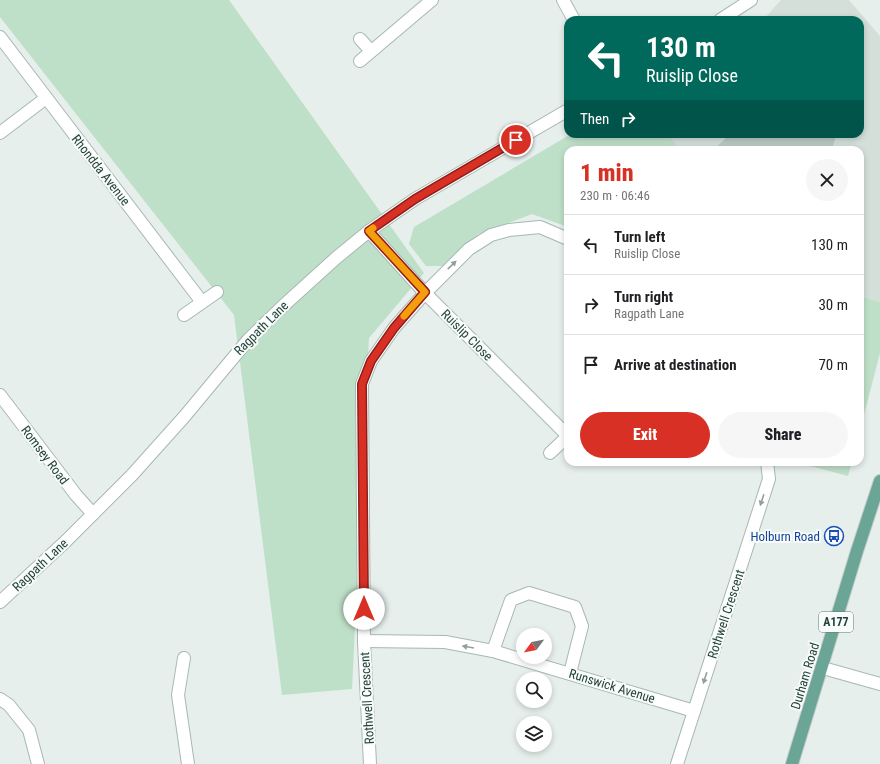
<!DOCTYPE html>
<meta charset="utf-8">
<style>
:root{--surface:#fff;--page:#f6f6f6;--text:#202124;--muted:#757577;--line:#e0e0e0;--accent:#d93025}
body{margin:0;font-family:"Roboto Condensed",sans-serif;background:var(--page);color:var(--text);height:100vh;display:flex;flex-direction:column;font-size:15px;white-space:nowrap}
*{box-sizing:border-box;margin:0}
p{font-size:13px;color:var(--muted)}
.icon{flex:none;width:22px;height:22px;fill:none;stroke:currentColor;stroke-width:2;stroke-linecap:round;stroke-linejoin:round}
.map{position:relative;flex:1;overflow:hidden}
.sheet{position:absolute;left:564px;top:146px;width:300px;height:320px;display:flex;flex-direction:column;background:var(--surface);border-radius:12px;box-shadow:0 2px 6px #0003}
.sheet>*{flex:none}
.guide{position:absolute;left:564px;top:16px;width:300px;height:122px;border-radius:12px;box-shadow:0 2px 6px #0003;background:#00695c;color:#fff;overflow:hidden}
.needle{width:26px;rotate:238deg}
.tools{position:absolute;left:516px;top:628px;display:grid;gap:8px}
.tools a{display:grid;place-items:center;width:36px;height:36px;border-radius:50%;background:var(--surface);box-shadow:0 2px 6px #0003;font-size:20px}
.pin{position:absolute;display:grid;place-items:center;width:34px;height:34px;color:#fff;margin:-17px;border:2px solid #fff;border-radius:50%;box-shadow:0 1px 4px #0007}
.me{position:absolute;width:44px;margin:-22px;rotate:0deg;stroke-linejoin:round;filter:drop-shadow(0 0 3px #0008)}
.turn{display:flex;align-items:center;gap:14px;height:84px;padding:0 16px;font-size:18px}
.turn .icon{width:52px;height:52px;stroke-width:2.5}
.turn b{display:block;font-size:28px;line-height:34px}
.then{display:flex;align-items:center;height:38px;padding:0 16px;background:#0003;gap:8px;font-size:15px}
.round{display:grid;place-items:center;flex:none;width:42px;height:42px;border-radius:21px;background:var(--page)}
.headline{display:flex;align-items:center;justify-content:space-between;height:68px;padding:0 16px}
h1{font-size:24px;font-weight:800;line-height:30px;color:var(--accent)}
.primary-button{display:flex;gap:8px;margin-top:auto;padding:8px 16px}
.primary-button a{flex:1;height:46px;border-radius:24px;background:var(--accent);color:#fff;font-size:16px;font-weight:800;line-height:46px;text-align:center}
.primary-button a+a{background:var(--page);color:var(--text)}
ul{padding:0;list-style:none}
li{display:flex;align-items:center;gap:12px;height:60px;padding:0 16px;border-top:1px solid var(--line)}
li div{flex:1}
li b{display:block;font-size:15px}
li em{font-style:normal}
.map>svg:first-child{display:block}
.built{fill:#d4dfda}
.green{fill:#bfe0c8}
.building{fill:#bbcac4;stroke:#b8c9c2}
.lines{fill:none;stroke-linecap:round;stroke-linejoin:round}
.minor-casing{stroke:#a8b8b2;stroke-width:14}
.primary-casing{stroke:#c2cac8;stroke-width:14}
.minor{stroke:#fff;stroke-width:12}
.primary{stroke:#6aa596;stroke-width:12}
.oneway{fill:#92a09c}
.route-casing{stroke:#8d1f18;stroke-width:10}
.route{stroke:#d93025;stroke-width:7}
.slow{stroke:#f59e0b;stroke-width:7}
.labels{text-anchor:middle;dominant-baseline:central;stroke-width:4;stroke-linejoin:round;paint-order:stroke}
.shield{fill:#f7fbf9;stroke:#637a73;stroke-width:1}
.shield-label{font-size:12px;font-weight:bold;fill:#24423a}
.street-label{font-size:13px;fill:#24423a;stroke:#f7fbf9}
.transit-label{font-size:13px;fill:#164399;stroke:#f7fbf9;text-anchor:end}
</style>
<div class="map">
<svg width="880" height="764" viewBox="0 0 880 764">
<rect width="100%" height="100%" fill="#e6efeb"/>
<path class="built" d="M 781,0 L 849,0 L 880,36 L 880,302 L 860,296 L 860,150 L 680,150 L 668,134 L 860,134 L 860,20 L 763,20 Z"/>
<g class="green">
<path d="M 0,0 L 229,0 L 424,273 L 369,338 L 352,689 L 282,695 L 234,315 L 0,17 Z"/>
<path d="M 571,134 L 668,134 L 680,150 L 568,150 L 568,227 L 532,214 L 478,234 L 449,266 L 426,266 L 409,244 L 414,227 Z"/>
<path d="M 860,296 L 880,302 L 880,353 L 860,430 Z"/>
<path d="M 795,462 L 852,462 L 848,476 Z"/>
</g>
<path class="building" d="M 731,134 L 749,134 L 755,140 L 757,134 L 836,134 L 831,150 L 714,150 Z"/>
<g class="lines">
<g class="minor-casing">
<g id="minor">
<path d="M 563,0 L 574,20"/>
<path d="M 720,20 L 751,0"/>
<path d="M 0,37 L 202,302"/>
<path d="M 360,39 L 371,51"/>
<path d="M 360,61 L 432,0"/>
<path d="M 0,133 L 46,98"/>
<path d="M 369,231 L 425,293 L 568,436"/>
<path d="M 184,315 L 217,292"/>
<path d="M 0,395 L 76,495 L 93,514"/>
<path d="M 550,453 L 568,436"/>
<path d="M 0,602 L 66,541 L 132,475 L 184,417 L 248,340 L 283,306 L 336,258 L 369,231 L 415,199 L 568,110"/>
<path d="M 364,641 L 445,642 L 493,651 L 694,711"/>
<path d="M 493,651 L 511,600 L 529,593 L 575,607 L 582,626 L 570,673"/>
<path d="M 184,658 L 178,695 L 188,764"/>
<path d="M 823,668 L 880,684"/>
<path d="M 0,699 L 9,705 L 29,730 L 38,764"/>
<path d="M 370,764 L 364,641 L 362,384 L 371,361 L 394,328 L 425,293 L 469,249 L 491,235 L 509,230 L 540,227 L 568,239"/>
<path d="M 677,764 L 769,479 L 767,462"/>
</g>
</g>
<g class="primary-casing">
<path id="primary" d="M 792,764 L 857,551 L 880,481"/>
</g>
<use href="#minor" class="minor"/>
<use href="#primary" class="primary"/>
</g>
<defs><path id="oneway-solid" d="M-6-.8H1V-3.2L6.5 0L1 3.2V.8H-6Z"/></defs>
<g class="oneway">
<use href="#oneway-solid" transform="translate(452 265) rotate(-44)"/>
<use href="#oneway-solid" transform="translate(762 500) rotate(108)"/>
<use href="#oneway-solid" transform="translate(468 647) rotate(-170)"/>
<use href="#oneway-solid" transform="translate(705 678) rotate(108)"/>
</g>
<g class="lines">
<g class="route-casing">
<path id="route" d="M 364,609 L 362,384 L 371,361 L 394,328 L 425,292 L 369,231 L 415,199 L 516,140"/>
</g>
<use href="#route" class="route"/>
<path class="slow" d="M 373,228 L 369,231 L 425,292 L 404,316"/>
</g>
<defs>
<g id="bus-ring" transform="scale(1)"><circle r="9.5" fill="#f7fbf9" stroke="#1a4fb4" stroke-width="1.5"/><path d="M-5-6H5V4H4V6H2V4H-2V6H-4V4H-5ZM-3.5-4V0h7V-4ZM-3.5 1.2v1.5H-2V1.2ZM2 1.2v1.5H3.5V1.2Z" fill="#1a4fb4"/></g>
</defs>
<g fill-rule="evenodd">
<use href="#bus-ring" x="834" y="536"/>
</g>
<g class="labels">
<rect class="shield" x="819" y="612" width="34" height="20" rx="3"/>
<g class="shield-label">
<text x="836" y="622">A177</text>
</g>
<g class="street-label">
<text transform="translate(101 170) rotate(52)">Rhondda Avenue</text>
<text transform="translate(261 328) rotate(-45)">Ragpath Lane</text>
<text transform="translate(467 335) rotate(45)">Ruislip Close</text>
<text transform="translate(45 455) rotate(53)">Romsey Road</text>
<text transform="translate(40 565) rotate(-43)">Ragpath Lane</text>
<text transform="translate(726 614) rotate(-72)">Rothwell Crescent</text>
<text transform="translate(805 676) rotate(-73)">Durham Road</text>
<text transform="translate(612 686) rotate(17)">Runswick Avenue</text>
<text transform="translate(367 698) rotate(-93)">Rothwell Crescent</text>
</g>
<g class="transit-label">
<text x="820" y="536">Holburn Road</text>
</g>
</g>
</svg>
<div class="tools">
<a><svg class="needle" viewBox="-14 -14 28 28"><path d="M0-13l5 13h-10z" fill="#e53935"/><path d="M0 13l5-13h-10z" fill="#757577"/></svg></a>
<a><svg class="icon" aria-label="search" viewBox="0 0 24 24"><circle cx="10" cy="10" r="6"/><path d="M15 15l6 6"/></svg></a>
<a><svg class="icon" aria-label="layers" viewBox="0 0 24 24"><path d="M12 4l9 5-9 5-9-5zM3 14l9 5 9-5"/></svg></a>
</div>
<div class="pin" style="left:516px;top:140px;background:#d93025"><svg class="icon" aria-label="arrive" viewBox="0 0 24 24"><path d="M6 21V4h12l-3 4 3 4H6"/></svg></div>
<svg class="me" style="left:364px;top:609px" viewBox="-20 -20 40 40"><circle r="19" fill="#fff"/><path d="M0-13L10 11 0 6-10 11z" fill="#d93025"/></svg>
<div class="guide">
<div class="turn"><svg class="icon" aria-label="left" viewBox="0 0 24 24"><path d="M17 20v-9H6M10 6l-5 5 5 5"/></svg><div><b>130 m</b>Ruislip Close</div></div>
<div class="then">Then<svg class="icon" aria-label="right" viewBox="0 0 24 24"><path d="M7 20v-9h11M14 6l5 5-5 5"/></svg></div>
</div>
<section class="sheet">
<div class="headline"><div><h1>1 min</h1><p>230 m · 06:46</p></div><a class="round"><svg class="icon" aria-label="close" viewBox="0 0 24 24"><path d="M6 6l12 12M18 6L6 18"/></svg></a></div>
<ul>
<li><svg class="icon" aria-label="left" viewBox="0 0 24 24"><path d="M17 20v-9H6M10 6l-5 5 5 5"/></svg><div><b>Turn left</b><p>Ruislip Close</p></div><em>130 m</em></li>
<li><svg class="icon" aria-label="right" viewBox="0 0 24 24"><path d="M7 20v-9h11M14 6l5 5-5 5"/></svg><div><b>Turn right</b><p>Ragpath Lane</p></div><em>30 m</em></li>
<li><svg class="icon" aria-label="arrive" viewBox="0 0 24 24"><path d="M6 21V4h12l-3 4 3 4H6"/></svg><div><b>Arrive at destination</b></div><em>70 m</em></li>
</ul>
<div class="primary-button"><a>Exit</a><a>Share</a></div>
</section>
</div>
